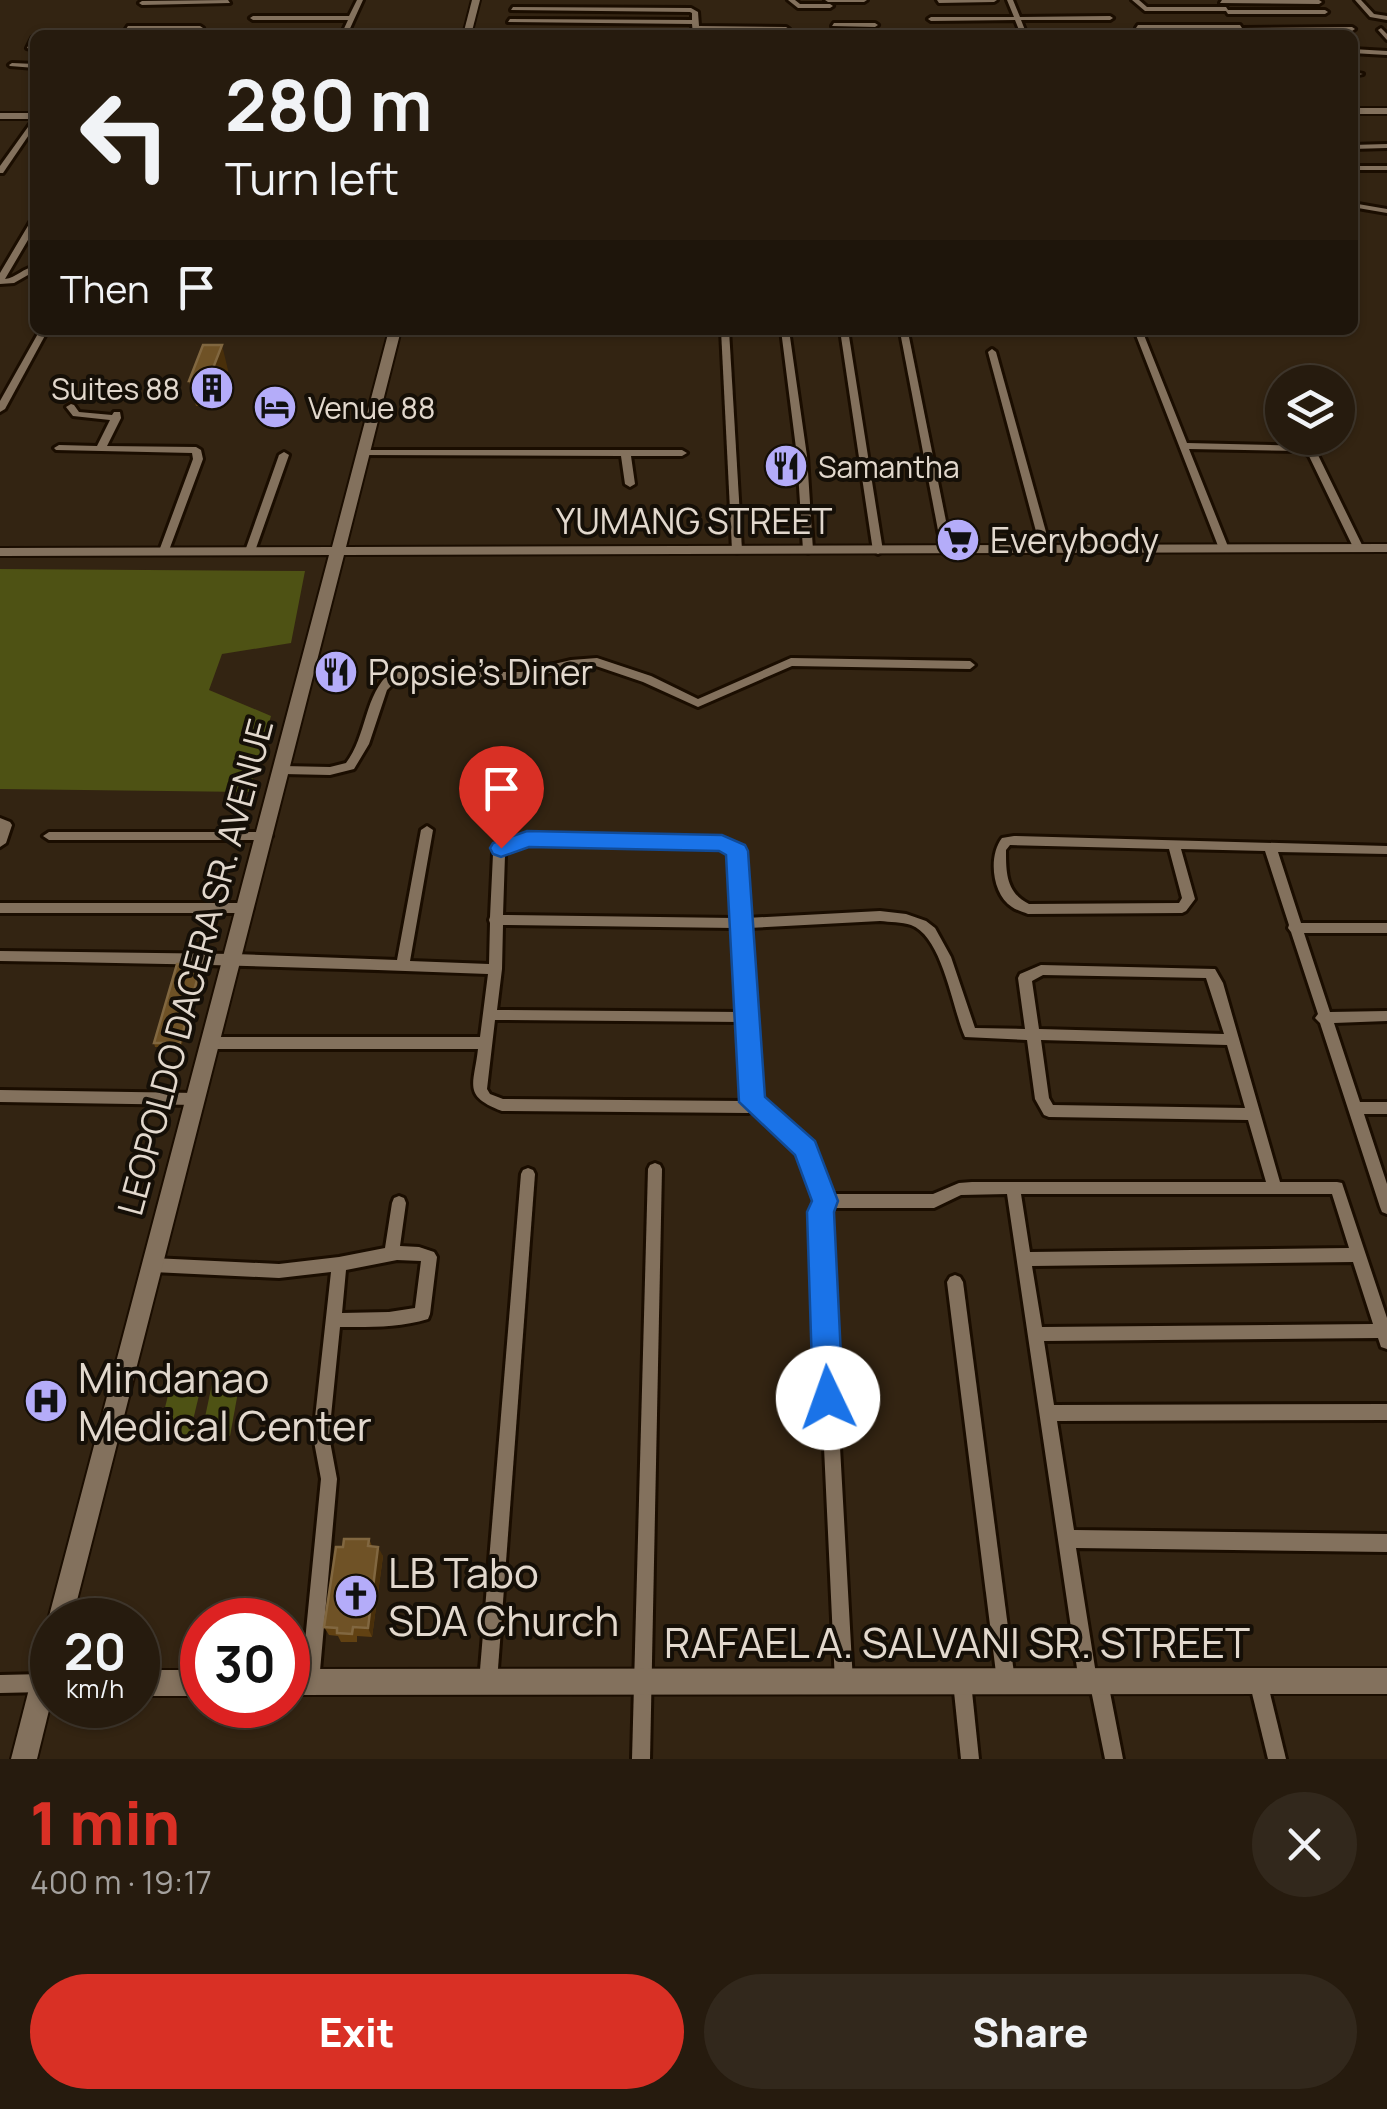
<!DOCTYPE html>
<meta charset="utf-8">
<style>
:root{--surface:#261b0e;--page:#32281c;--text:#f1f3f6;--muted:#a4a19e;--line:#42392e;--accent:#d93025}
body{margin:0;font-family:Manrope,sans-serif;background:var(--page);color:var(--text);height:100vh;display:flex;flex-direction:column;font-size:38px;white-space:nowrap}
*{box-sizing:border-box;margin:0}
p{font-size:32px;color:var(--muted)}
.icon{flex:none;width:55px;height:55px;fill:none;stroke:currentColor;stroke-width:2;stroke-linecap:round;stroke-linejoin:round}
.map{position:relative;height:1759px;overflow:hidden}
.side{display:flex;flex-direction:column;background:var(--surface);flex:1}
.side>*{flex:none}
.top-card{position:absolute;left:30px;top:30px;width:1328px;height:305px;border-radius:15px;box-shadow:0 2px 8px #0004,0 0 0 2px var(--line);background:#261b0e;color:var(--text);overflow:hidden}
.tools{position:absolute;left:1265px;top:365px;display:grid;gap:20px}
.tools a{display:grid;place-items:center;width:90px;height:90px;border-radius:50%;background:var(--surface);box-shadow:0 2px 8px #0004,0 0 0 2px var(--line);font-size:50px}
.speed{position:absolute;left:30px;top:1598px;display:flex;gap:20px;font-size:50px;font-weight:700;text-align:center}
.speed>*{display:grid;place-content:center;width:130px;height:130px;border-radius:50%;background:var(--surface);box-shadow:0 2px 8px #0004,0 0 0 2px var(--line);line-height:1}
.speed small{font-size:25px;font-weight:400}
.speed .limit{border:15px solid #d22;background:#fff;color:#111}
.pin{position:absolute;display:grid;place-items:center;width:85px;height:85px;color:#fff;margin:-102px -42px;border-radius:50% 50% 50% 0;rotate:-45deg;box-shadow:0 0 10px #0007}
.pin .icon{rotate:45deg}
.me{position:absolute;width:110px;margin:-55px;rotate:357deg;stroke-linejoin:round;filter:drop-shadow(0 0 8px #0008)}
.turn{display:flex;align-items:center;gap:35px;height:210px;padding:0 30px;font-size:45px}
.turn .icon{width:130px;height:130px;stroke-width:2.5}
.turn b{display:block;font-size:70px;line-height:85px}
.then{display:flex;align-items:center;height:95px;padding:0 30px;background:#0003;gap:20px;font-size:38px}
.round{display:grid;place-items:center;flex:none;width:105px;height:105px;border-radius:52px;background:var(--page)}
.summary{display:flex;align-items:center;justify-content:space-between;height:170px;padding:0 30px}
h1{font-size:60px;font-weight:800;line-height:75px;color:var(--accent)}
.button{display:flex;gap:20px;margin-top:auto;padding:20px 30px}
.button a{flex:1;height:115px;border-radius:60px;background:var(--accent);color:#fff;font-size:40px;font-weight:800;line-height:115px;text-align:center}
.button a+a{background:var(--page);color:var(--text)}
.map>svg:first-child{display:block}
.green{fill:#4e5214}
.lines{fill:none;stroke-linecap:round;stroke-linejoin:round}
.street-casing{stroke:#1a0d00;stroke-width:6}
.secondary-casing{stroke:#1a0d00;stroke-width:4}
.street{fill:#83715d;fill-rule:evenodd}
.secondary{fill:#83715d;fill-rule:evenodd}
.wall{fill:#614112}
.shaded-wall{fill:#492f0a}
.building{fill:#6f5226;stroke:#816740;stroke-width:2.5}
.route{fill:#1a73e8;stroke:#114b97;stroke-width:2.5}
.labels{text-anchor:middle;dominant-baseline:central;stroke-width:8;stroke-linejoin:round;paint-order:stroke}
.far-poi-label{font-size:30px;fill:#e2d8cd;stroke:#150f07;text-anchor:start}
.street-label{font-size:35px;fill:#e2d8cd;stroke:#150f07}
.poi-label{font-size:35px;fill:#e2d8cd;stroke:#150f07;text-anchor:start}
.near-poi-label{font-size:42px;fill:#e2d8cd;stroke:#150f07;text-anchor:start}
.near-street-label{font-size:42px;fill:#e2d8cd;stroke:#150f07}
</style>
<div class="map">
<svg width="1387" height="1759" viewBox="0 0 1387 1759">
<rect width="100%" height="100%" fill="#332412"/>
<g class="green">
<path d="M 0,569 L 305,571 L 291,643 L 222,654 L 209,690 L 271,716 L 249,792 L 0,789 Z"/>
<path d="M 174,1370 L 205,1370 L 189,1437 L 158,1437 Z"/>
<path d="M 215,1370 L 242,1370 L 230,1436 L 201,1436 Z"/>
</g>
<g class="lines">
<g class="street-casing">
<g id="street">
<path d="M 228,0 L 230,3 L 142,5 L 139,3 L 142,1 Z"/>
<path d="M 357,0 L 363,0 L 347,35 L 341,35 L 348,20 L 253,20 L 250,18 L 253,16 L 349,16 Z"/>
<path d="M 788,0 L 795,0 L 800,4 L 830,4 L 833,6 L 830,8 L 798,8 Z"/>
<path d="M 825,0 L 867,0 L 864,2 L 828,2 Z"/>
<path d="M 937,0 L 997,0 L 994,2 L 939,3 Z"/>
<path d="M 1007,0 L 1013,0 L 1020,17 L 1110,16 L 1113,18 L 1110,20 L 1021,20 L 1027,35 L 1021,35 L 1015,20 L 931,21 L 928,19 L 931,17 L 1014,17 Z"/>
<path d="M 1132,0 L 1139,0 L 1147,7 L 1226,7 L 1228,10 L 1325,10 L 1328,12 L 1325,14 L 1228,14 L 1226,11 L 1145,11 Z"/>
<path d="M 1222,0 L 1319,0 L 1322,2 L 1319,4 L 1220,3 Z"/>
<path d="M 1355,0 L 1361,0 L 1374,14 L 1387,16 L 1387,20 L 1370,17 Z"/>
<path d="M 513,7 L 691,8 L 698,12 L 699,26 L 786,27 L 789,29 L 786,31 L 699,30 L 699,35 L 693,35 L 692,24 L 508,22 L 510,19 L 692,20 L 692,13 L 690,12 L 511,10 Z"/>
<path d="M 834,23 L 875,23 L 878,25 L 875,27 L 832,26 Z"/>
<path d="M 1138,25 L 1240,25 L 1242,28 L 1352,27 L 1355,29 L 1352,31 L 1242,32 L 1240,29 L 1136,28 Z"/>
<path d="M 128,26 L 200,26 L 203,28 L 200,30 L 126,29 Z"/>
<path d="M 1381,28 L 1387,34 L 1387,40 L 1378,30 Z"/>
<path d="M 919,32 L 921,33 L 922,35 L 916,35 Z"/>
<path d="M 35,36 L 33,46 L 35,46 L 35,50 L 27,48 L 32,38 Z"/>
<path d="M 1352,49 L 1387,51 L 1387,55 L 1352,53 Z"/>
<path d="M 12,63 L 35,64 L 35,68 L 10,66 L 9,65 Z"/>
<path d="M 1352,72 L 1363,74 L 1352,76 Z"/>
<path d="M 35,119 L 35,126 L 3,173 L 0,173 L 0,166 L 33,120 Z"/>
<path d="M 1387,144 L 1387,148 L 1352,149 L 1352,145 Z"/>
<rect x="1352" y="166" width="35" height="4"/>
<path d="M 1352,203 L 1387,209 L 1387,213 L 1352,207 Z"/>
<path d="M 32,219 L 35,219 L 35,228 L 5,279 C 16,278 24,267 35,267 L 35,271 L 14,283 L 0,284 L 0,273 Z"/>
<path d="M 40,330 L 48,330 L 5,409 L 0,412 L 0,401 Z"/>
<path d="M 721,330 L 729,330 L 742,550 L 737,553 L 732,550 Z"/>
<path d="M 781,330 L 789,330 L 807,456 L 813,550 L 808,553 L 803,550 L 797,456 Z"/>
<path d="M 840,330 L 848,330 L 883,551 L 878,554 L 873,551 Z"/>
<path d="M 1134,330 L 1142,330 L 1187,443 L 1308,446 L 1318,455 L 1363,547 L 1362,549 L 1354,549 L 1353,547 L 1309,456 L 1303,451 L 1189,449 L 1229,549 L 1228,551 L 1220,551 Z"/>
<path d="M 905,334 L 909,337 L 952,551 L 947,554 L 942,551 L 901,337 Z"/>
<path d="M 992,349 L 996,352 L 1051,550 L 1050,552 L 1046,553 L 1041,550 L 988,352 Z"/>
<path d="M 71,404 L 74,405 L 79,412 L 112,415 L 114,412 L 120,412 L 121,418 L 107,446 L 196,447 L 201,450 L 203,459 L 168,553 L 160,553 L 159,551 L 193,459 L 192,453 L 56,450 L 54,448 L 59,445 L 97,446 L 110,420 L 73,416 L 66,407 Z"/>
<path d="M 364,450 L 682,450 L 687,453 L 682,456 L 631,456 L 635,484 L 630,487 L 625,484 L 621,456 L 361,455 L 361,451 Z"/>
<path d="M 284,452 L 289,455 L 255,551 L 254,553 L 246,553 L 245,551 L 279,455 Z"/>
<path d="M 597,658 L 651,676 L 698,699 L 791,658 L 970,661 L 975,665 L 970,669 L 792,666 L 698,707 L 643,682 L 596,666 L 571,668 L 521,680 L 398,679 L 387,690 L 369,744 L 354,769 L 330,775 L 283,774 L 277,770 L 283,766 L 330,767 L 346,763 C 367,736 364,694 391,672 L 521,672 L 571,660 Z"/>
<path d="M 0,818 L 10,822 L 12,825 L 6,843 L 0,847 Z"/>
<path d="M 427,826 L 433,830 L 410,961 L 489,964 L 490,923 L 489,920 L 490,917 L 493,854 L 504,840 L 527,835 L 723,839 L 739,845 L 741,848 L 747,918 L 880,911 L 906,914 L 926,921 L 935,928 L 951,957 L 975,1028 L 1025,1029 L 1018,978 L 1020,974 L 1041,965 L 1215,969 L 1223,983 L 1280,1182 L 1337,1182 L 1342,1183 L 1387,1318 L 1387,1349 L 1381,1347 L 1378,1338 L 1044,1341 L 1054,1405 L 1387,1404 L 1387,1420 L 1057,1421 L 1074,1530 L 1387,1534 L 1387,1552 L 1076,1548 L 1096,1674 L 1099,1673 L 1105,1676 L 1108,1682 L 1123,1759 L 1105,1759 L 1091,1690 L 1088,1691 L 1082,1688 L 1079,1682 L 1007,1194 L 961,1195 L 934,1208 L 829,1208 L 827,1212 L 853,1682 L 850,1688 L 844,1691 L 838,1688 L 835,1682 L 813,1212 L 818,1201 L 800,1152 L 753,1111 L 748,1113 L 502,1111 C 462,1096 474,1085 478,1049 L 212,1049 L 207,1047 L 205,1043 L 207,1039 L 212,1037 L 480,1037 L 488,974 C 326,968 163,963 0,961 L 0,951 L 234,954 L 397,960 L 421,830 ZM 527,843 L 722,847 L 729,850 L 734,918 L 503,915 L 505,855 L 512,847 ZM 880,921 C 890,922 902,922 911,925 C 943,937 952,1008 965,1037 L 1027,1040 L 1035,1099 L 1044,1115 L 1049,1117 L 1248,1120 L 1266,1182 L 972,1182 L 959,1183 L 933,1194 L 830,1194 L 811,1144 L 759,1099 L 761,1095 L 748,928 ZM 503,925 L 735,928 L 741,1012 L 497,1010 L 502,969 ZM 1043,975 L 1206,978 L 1224,1034 L 1039,1029 L 1032,981 ZM 495,1020 L 742,1022 L 747,1095 L 744,1101 L 503,1099 L 490,1094 L 487,1089 ZM 1041,1040 L 1227,1045 L 1245,1108 L 1053,1105 L 1049,1098 ZM 1021,1194 L 1332,1194 L 1349,1248 L 1030,1252 ZM 1353,1262 L 1373,1324 L 1042,1327 L 1032,1266 Z"/>
<path d="M 49,832 L 266,832 L 272,836 L 266,840 L 49,840 L 43,836 Z"/>
<path d="M 1014,836 L 1387,846 L 1387,854 L 1278,852 L 1301,923 L 1387,923 L 1387,933 L 1304,933 L 1330,1012 L 1387,1011 L 1387,1021 L 1334,1023 L 1360,1102 L 1387,1102 L 1387,1114 L 1364,1114 L 1387,1184 L 1387,1214 L 1382,1212 L 1380,1207 L 1320,1023 L 1315,1018 L 1318,1014 L 1291,932 L 1288,928 L 1289,925 L 1265,851 L 1181,849 L 1195,899 L 1186,911 L 1182,913 L 1028,914 C 1023,912 1016,910 1012,907 C 992,894 988,856 1002,838 ZM 1010,845 L 1169,849 L 1182,898 L 1179,903 L 1029,904 C 1006,893 1006,872 1006,850 Z"/>
<path d="M 0,903 L 247,903 L 251,905 L 253,908 L 251,911 L 247,913 L 0,913 Z"/>
<path d="M 0,1090 L 197,1093 L 202,1095 L 204,1099 L 202,1103 L 197,1105 L 0,1102 Z"/>
<path d="M 655,1163 L 660,1165 L 662,1169 L 650,1759 L 632,1759 L 648,1169 L 650,1165 Z"/>
<path d="M 528,1168 L 533,1170 L 535,1174 L 497,1682 L 494,1688 L 488,1691 L 482,1688 L 479,1682 L 521,1174 L 523,1170 Z"/>
<path d="M 399,1196 L 404,1198 L 406,1203 L 400,1246 L 419,1247 L 434,1252 L 437,1257 L 430,1314 L 428,1319 C 399,1328 369,1327 340,1327 L 329,1436 L 337,1479 L 319,1682 L 316,1688 L 310,1691 L 304,1688 L 301,1682 L 321,1479 L 313,1436 L 331,1272 L 279,1278 L 153,1272 L 148,1270 L 145,1265 L 148,1260 L 153,1258 L 279,1264 L 339,1257 L 385,1248 L 392,1203 L 394,1198 ZM 397,1260 L 421,1261 L 415,1308 L 389,1312 L 342,1313 L 346,1270 Z"/>
<path d="M 955,1275 L 960,1277 L 963,1282 L 1015,1681 L 1012,1687 L 1006,1690 L 1000,1687 L 997,1681 L 947,1282 L 950,1277 Z"/>
<path d="M 1258,1672 L 1264,1675 L 1267,1681 L 1286,1759 L 1268,1759 L 1249,1681 L 1252,1675 Z"/>
<path d="M 962,1673 L 968,1676 L 971,1682 L 979,1759 L 961,1759 L 953,1682 L 956,1676 Z"/>
<path d="M 44,1674 L 50,1677 L 52,1681 L 50,1689 L 44,1692 L 0,1693 L 0,1675 Z"/>
</g>
</g>
<g class="secondary-casing">
<g id="secondary">
<path d="M 472,0 L 480,0 L 471,35 L 463,35 Z"/>
<rect x="1352" y="108" width="35" height="6"/>
<rect x="0" y="113" width="35" height="6"/>
<path d="M 389,330 L 401,330 L 346,547 L 1387,544 L 1387,552 L 344,555 L 72,1620 L 52,1620 L 52,1629 L 48,1620 L 329,555 L 0,556 L 0,548 L 332,547 Z"/>
<path d="M 52,1637 L 52,1698 L 37,1759 L 11,1759 L 39,1650 L 43,1641 Z"/>
<path d="M 1387,1668 L 1387,1694 L 288,1695 L 288,1669 Z"/>
<rect x="138" y="1670" width="64" height="26"/>
</g>
</g>
<use href="#street" class="street"/>
<use href="#secondary" class="secondary"/>
</g>
<g class="wall">
<path d="M 228,370 L 214,406 L 196,406 L 189,381 Z"/>
<path d="M 203,969 L 181,1047 L 155,1047 L 154,1043 Z"/>
<path d="M 369,1539 L 372,1546 L 383,1556 L 372,1637 L 357,1636 L 357,1642 L 341,1642 L 338,1636 L 329,1635 L 324,1627 Z"/>
</g>
<g class="shaded-wall">
<path d="M 222,345 L 228,370 L 214,406 L 208,381 Z"/>
<path d="M 201,965 L 203,969 L 181,1047 L 180,1043 Z"/>
<path d="M 378,1547 L 383,1556 L 372,1637 L 368,1628 Z"/>
</g>
<g class="building">
<path d="M 515,30 L 552,33 L 552,35 L 477,34 Z"/>
<path d="M 203,345 L 222,345 L 208,381 L 189,381 Z"/>
<path d="M 177,964 L 201,965 L 180,1043 L 154,1043 Z"/>
<path d="M 344,1539 L 369,1539 L 368,1546 L 378,1547 L 368,1628 L 353,1627 L 352,1634 L 337,1633 L 337,1628 L 324,1627 L 336,1547 L 343,1547 Z"/>
</g>
<path class="route" d="M 527,831 L 722,835 L 745,845 L 748,851 L 765,1097 L 815,1141 L 838,1201 L 834,1212 L 843,1398 L 838,1408 L 828,1412 L 817,1408 L 813,1398 L 807,1212 L 812,1201 L 795,1155 L 739,1102 L 726,855 L 719,851 L 529,847 L 501,857 L 493,854 L 490,848 L 493,843 Z"/>
<defs>
<g id="building-disc" transform="scale(2.25)"><circle r="9.5" fill="#b4acf9" stroke="#150f07"/><path d="M-4-6H4V6H1V3H-1V6H-4ZM-2.5-4.3h1.7v1.8h-1.7ZM.8-4.3h1.7v1.8H.8ZM-2.5-1h1.7V.8h-1.7ZM.8-1h1.7V.8H.8Z" fill="#111"/></g>
<g id="hotel-disc" transform="scale(2.25)"><circle r="9.5" fill="#b4acf9" stroke="#150f07"/><path d="M-6-4.5h1.5V1H6V5H4.5V3h-9V5H-6ZM-4 0a1.8 1.8 0 1 1 3.6 0ZM.5 0V-2.5h3Q6-2.5 6 0Z" fill="#111"/></g>
<g id="restaurant-disc" transform="scale(2.25)"><circle r="9.5" fill="#b4acf9" stroke="#150f07"/><path d="M-5-6h1v4h1v-4h1v4h1v-4h1v5L-1.5 .5V6h-2V.5L-5-1ZM5-6V6H3V1.5H1.5Q1.5-4 5-6Z" fill="#111"/></g>
<g id="supermarket-disc" transform="scale(2.25)"><circle r="9.5" fill="#b4acf9" stroke="#150f07"/><path d="M-6-5.5h2.5l.6 2H6L4.5 2H-2.5L-4.4-4H-6ZM-1.5 3.2a1.3 1.3 0 1 0 .1 0ZM3 3.2a1.3 1.3 0 1 0 .1 0Z" fill="#111"/></g>
<g id="hospital-disc" transform="scale(2.25)"><circle r="9.5" fill="#b4acf9" stroke="#150f07"/><path d="M-5-5h3v3.5h4V-5h3V5h-3V1.5h-4V5h-3Z" fill="#111"/></g>
<g id="church-disc" transform="scale(2.25)"><circle r="9.5" fill="#b4acf9" stroke="#150f07"/><path d="M-1.2-6h2.4v3.5h3.3v2.4h-3.3V6h-2.4V-.1h-3.3v-2.4h3.3Z" fill="#111"/></g>
</defs>
<g fill-rule="evenodd">
<use href="#building-disc" x="212" y="388"/>
<use href="#hotel-disc" x="275" y="407"/>
<use href="#restaurant-disc" x="786" y="466"/>
<use href="#supermarket-disc" x="958" y="540"/>
<use href="#restaurant-disc" x="336" y="672"/>
<use href="#hospital-disc" x="46" y="1401"/>
<use href="#church-disc" x="356" y="1596"/>
</g>
<g class="labels">
<g class="far-poi-label">
<text x="180" y="388" text-anchor="end">Suites 88</text>
<text x="308" y="407">Venue 88</text>
<text x="818" y="466">Samantha</text>
</g>
<g class="street-label">
<text x="694" y="521">YUMANG STREET</text>
<text transform="translate(195 967) rotate(-75)">LEOPOLDO DACERA SR. AVENUE</text>
</g>
<g class="poi-label">
<text x="990" y="540">Everybody</text>
<text x="368" y="672">Popsie's Diner</text>
</g>
<g class="near-poi-label">
<text x="78" y="1377">Mindanao<tspan x="78" dy="48">Medical Center</tspan></text>
<text x="388" y="1572">LB Tabo<tspan x="388" dy="48">SDA Church</tspan></text>
</g>
<g class="near-street-label">
<text x="957" y="1642">RAFAEL A. SALVANI SR. STREET</text>
</g>
</g>
</svg>
<div class="tools">
<a><svg class="icon" aria-label="layers" viewBox="0 0 24 24"><path d="M12 4l9 5-9 5-9-5zM3 14l9 5 9-5"/></svg></a>
</div>
<div class="speed"><div>20<small>km/h</small></div><div class="limit">30</div></div>
<div class="pin" style="left:501px;top:848px;background:#d93025"><svg class="icon" aria-label="arrive" viewBox="0 0 24 24"><path d="M6 21V4h12l-3 4 3 4H6"/></svg></div>
<svg class="me" style="left:828px;top:1398px" viewBox="-20 -20 40 40"><circle r="19" fill="#fff"/><path d="M0-13L10 11 0 6-10 11z" fill="#1a73e8"/></svg>
<div class="top-card">
<div class="turn"><svg class="icon" aria-label="left" viewBox="0 0 24 24"><path d="M17 20v-9H6M10 6l-5 5 5 5"/></svg><div><b>280 m</b>Turn left</div></div>
<div class="then">Then<svg class="icon" aria-label="arrive" viewBox="0 0 24 24"><path d="M6 21V4h12l-3 4 3 4H6"/></svg></div>
</div>
</div>
<section class="side">
<div class="summary"><div><h1>1 min</h1><p>400 m · 19:17</p></div><a class="round"><svg class="icon" aria-label="close" viewBox="0 0 24 24"><path d="M6 6l12 12M18 6L6 18"/></svg></a></div>
<div class="button"><a>Exit</a><a>Share</a></div>
</section>
